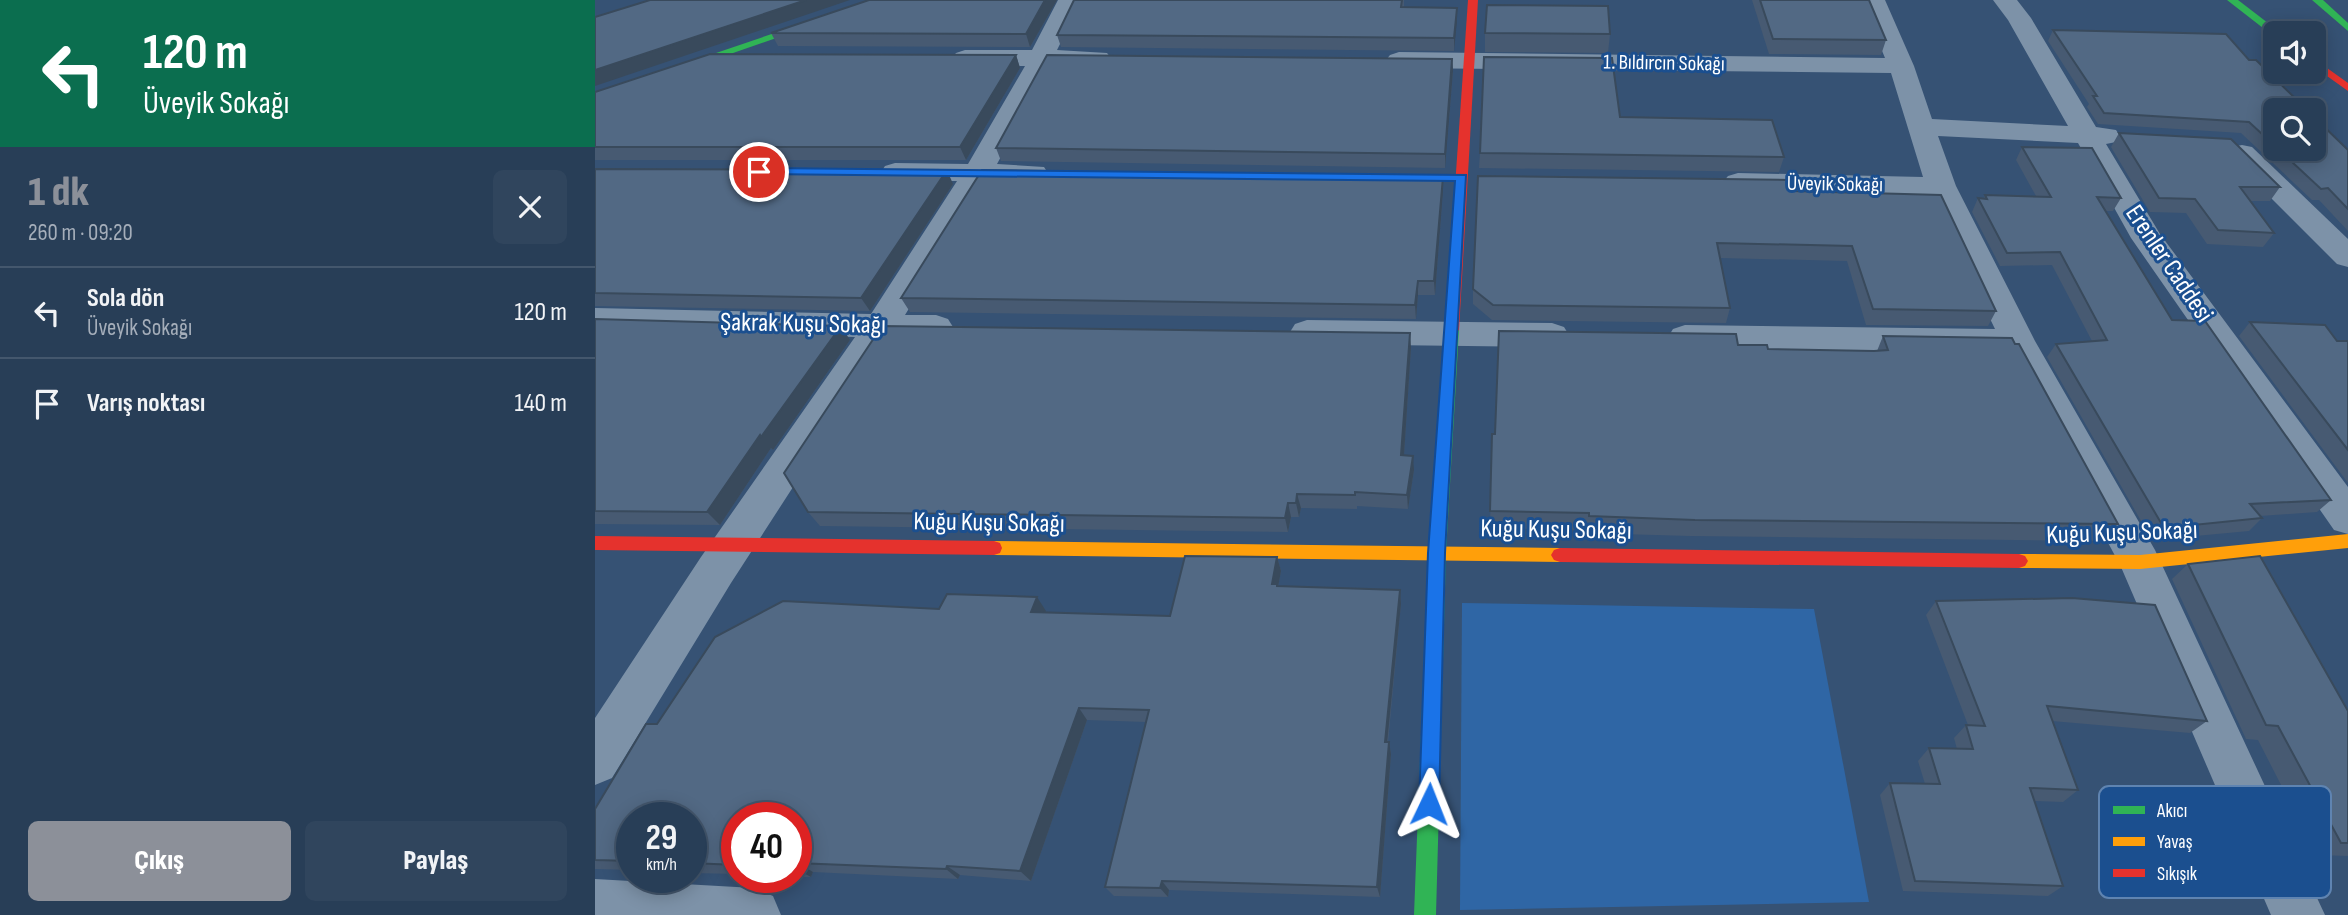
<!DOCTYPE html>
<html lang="tr">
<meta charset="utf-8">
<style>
:root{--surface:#283e57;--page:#30455d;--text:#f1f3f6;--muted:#a5aeba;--line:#44576d;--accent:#8c9099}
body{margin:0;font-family:"Sofia Sans Condensed",sans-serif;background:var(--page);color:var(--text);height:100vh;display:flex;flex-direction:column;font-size:26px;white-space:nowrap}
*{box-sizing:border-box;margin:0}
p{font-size:23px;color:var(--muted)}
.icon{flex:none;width:38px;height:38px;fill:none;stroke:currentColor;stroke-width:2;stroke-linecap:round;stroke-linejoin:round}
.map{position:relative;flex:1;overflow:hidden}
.drawer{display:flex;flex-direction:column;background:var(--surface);width:595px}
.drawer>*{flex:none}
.guide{background:#0b6e4f;color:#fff;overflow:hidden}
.fabs{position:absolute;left:1668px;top:21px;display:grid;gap:14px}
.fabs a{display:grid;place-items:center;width:63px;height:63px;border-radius:10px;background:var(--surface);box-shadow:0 4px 18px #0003,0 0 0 2px var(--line);font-size:35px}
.speed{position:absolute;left:21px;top:802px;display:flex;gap:14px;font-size:35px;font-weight:700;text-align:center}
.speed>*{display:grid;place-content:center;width:91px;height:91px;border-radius:50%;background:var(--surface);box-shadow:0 4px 18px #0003,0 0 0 2px var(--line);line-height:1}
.speed small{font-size:18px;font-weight:400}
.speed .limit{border:10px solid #d22;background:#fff;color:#111}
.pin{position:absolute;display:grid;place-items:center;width:60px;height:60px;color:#fff;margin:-30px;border:4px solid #fff;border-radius:50%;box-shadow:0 2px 7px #0007}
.me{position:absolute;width:77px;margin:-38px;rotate:2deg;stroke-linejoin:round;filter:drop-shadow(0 0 5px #0008)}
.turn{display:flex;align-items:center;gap:24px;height:147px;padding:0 28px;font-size:32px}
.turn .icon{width:91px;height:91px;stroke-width:2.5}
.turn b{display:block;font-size:49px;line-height:60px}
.round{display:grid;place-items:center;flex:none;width:74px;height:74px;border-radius:10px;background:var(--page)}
.summary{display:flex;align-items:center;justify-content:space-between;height:119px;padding:0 28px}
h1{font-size:42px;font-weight:800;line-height:52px;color:var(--accent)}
.cta{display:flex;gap:14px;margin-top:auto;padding:14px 28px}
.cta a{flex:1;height:80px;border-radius:10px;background:var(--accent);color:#fff;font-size:28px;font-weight:800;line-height:80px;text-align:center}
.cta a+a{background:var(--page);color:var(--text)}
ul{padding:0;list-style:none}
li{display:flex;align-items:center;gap:21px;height:91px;padding:0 28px;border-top:2px solid var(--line)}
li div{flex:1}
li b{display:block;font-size:26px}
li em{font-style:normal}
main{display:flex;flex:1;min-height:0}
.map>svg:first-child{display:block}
.green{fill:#2f66a5}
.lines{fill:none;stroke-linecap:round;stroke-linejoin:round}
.street{fill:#7d92a8;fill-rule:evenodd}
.fast{fill:#30b455;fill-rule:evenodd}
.slow{fill:#ff9f0a;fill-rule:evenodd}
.jam{fill:#e5322d;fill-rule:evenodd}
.wall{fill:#475a72}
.shaded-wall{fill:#394a5c}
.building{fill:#526984;stroke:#394a5c;stroke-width:2}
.route{fill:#1a73e8;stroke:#114b97;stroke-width:2}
.labels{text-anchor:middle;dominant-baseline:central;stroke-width:6;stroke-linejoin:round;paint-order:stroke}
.far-street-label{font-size:21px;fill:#fff;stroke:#1b4f8f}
.street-label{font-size:26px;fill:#fff;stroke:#1b4f8f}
.key{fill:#1b4f8f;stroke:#5f84b1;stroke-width:2}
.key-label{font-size:19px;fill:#fff}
</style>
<main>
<section class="drawer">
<div class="guide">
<div class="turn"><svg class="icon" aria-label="left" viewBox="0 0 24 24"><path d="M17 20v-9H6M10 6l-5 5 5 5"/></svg><div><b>120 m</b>Üveyik Sokağı</div></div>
</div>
<div class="summary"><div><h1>1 dk</h1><p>260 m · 09:20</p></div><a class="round"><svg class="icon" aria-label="close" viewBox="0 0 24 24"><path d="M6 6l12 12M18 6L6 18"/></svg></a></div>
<ul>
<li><svg class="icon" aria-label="left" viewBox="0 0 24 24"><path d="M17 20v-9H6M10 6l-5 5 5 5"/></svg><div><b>Sola dön</b><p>Üveyik Sokağı</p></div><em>120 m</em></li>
<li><svg class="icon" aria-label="arrive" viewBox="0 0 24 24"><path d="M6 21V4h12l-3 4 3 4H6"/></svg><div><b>Varış noktası</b></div><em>140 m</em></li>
</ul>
<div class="cta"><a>Çıkış</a><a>Paylaş</a></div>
</section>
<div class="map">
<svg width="1753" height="915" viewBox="0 0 1753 915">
<rect width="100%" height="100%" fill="#365274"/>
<path class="green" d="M 867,603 L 1219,609 L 1274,902 L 865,910 Z"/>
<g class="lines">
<g class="street">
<path d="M 463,0 L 487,0 L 462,50 L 512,53 L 516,58 L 512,63 L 455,66 L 402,164 L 449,167 L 453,173 L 449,179 L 439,182 L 391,181 L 310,315 L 341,315 L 353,319 L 358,327 L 353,335 L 341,339 L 295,337 L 136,583 L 17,778 L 0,785 L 0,718 L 106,557 L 260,337 L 0,330 L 0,308 L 276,314 L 362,181 L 300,181 L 290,178 L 286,172 L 290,166 L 300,163 L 373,164 L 430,66 L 370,66 L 361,63 L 357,58 L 361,53 L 370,50 L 437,50 Z"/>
<path d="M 1266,0 L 1290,0 L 1319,66 L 1337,119 L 1473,126 L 1413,20 L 1398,0 L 1422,0 L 1436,18 L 1501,127 L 1521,130 L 1525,136 L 1521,142 L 1511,144 L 1565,234 L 1753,487 L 1753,534 L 1739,530 L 1536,238 L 1483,143 L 1343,136 L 1361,186 L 1440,341 L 1560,550 L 1730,915 L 1676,915 L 1526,567 L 1412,353 L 1090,349 L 1078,345 L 1073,337 L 1078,329 L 1090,325 L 1400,329 L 1335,195 L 1143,191 L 1133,188 L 1128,182 L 1133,176 L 1143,173 L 1328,177 L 1296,73 L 804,68 L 795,65 L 791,60 L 795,55 L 804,52 L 1290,58 Z"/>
<path d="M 1647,145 L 1657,147 L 1753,239 L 1753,267 L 1742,264 L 1637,159 L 1633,153 L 1637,147 Z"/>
<path d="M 712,320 L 957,323 L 969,327 L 974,335 L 969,343 L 957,347 L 712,344 L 700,340 L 695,332 L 700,324 Z"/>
<path d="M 0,879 L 159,888 L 178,896 L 186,915 L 0,915 Z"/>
</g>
<g class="fast">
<path d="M 277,0 L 291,0 L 0,101 L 0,94 Z"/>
<path d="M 1632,0 L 1643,0 L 1686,33 L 1677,35 Z"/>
<path d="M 1717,0 L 1728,0 L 1753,23 L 1753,31 Z"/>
<path d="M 857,325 L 864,330 L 851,553 L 841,915 L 819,915 L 833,553 L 850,330 Z"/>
</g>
<g class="slow">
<path d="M 1753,534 L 1753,548 L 1545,569 L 1424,568 L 1418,566 L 1415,561 L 1418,556 L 1424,554 L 1545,555 Z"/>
<path d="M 399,541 L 965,548 L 971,550 L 974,555 L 971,560 L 965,562 L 399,555 L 393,553 L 391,548 L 393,543 Z"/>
</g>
<g class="jam">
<path d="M 873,0 L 883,0 L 864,330 L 857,335 L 850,330 Z"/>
<path d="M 1718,58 L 1753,83 L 1753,91 L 1718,66 Z"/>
<path d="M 0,536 L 399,541 L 405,543 L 407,548 L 405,553 L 399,555 L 0,550 Z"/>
<path d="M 965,548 L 1424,554 L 1430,556 L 1433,561 L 1430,566 L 1424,568 L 965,562 L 959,560 L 956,555 L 959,550 Z"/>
</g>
</g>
<g class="wall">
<path d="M 462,0 L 435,47 L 183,46 L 176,33 Z"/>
<path d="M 479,0 L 809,0 L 809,7 L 862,8 L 859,51 L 466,47 L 462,35 Z"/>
<path d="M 1157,0 L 1274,0 L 1291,40 L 1286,55 L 1174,54 Z"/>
<path d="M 1458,30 L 1680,110 L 1680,149 L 1753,150 L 1753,231 L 1724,200 L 1717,200 L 1646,133 L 1503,124 L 1492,107 L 1494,104 L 1453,41 Z"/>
<path d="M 890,33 L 1015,34 L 1013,53 L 890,52 Z"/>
<path d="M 421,55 L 425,68 L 371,160 L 0,160 L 0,92 Z"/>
<path d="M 857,59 L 858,71 L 850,168 L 406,161 L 401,148 Z"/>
<path d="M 1025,117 L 1189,157 L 1184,172 L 884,168 L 885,153 Z"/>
<path d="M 1524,133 L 1685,187 L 1675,201 L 1655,201 L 1679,233 L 1668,247 L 1612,244 L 1591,213 L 1555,212 L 1516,147 Z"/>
<path d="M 1427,147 L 1526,198 L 1518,211 L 1510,211 L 1577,320 L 1736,500 L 1722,512 L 1665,516 L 1667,518 L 1654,531 L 1557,540 L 1452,357 L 1461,344 L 1497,341 L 1457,265 L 1405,266 L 1377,212 L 1383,198 L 1389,199 L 1390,195 L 1441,196 L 1421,160 Z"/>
<path d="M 0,169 L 358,184 L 275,311 L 0,306 Z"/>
<path d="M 848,177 L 848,190 L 840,295 L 823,295 L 821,319 L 315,312 L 306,298 Z"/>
<path d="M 1198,191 L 1401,311 L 1393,326 L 1271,325 L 1252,261 L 1125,258 L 1135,308 L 1131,323 L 897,320 L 878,304 L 878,289 Z"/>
<path d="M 0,319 L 255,340 L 178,450 L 176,448 L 125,525 L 0,524 Z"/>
<path d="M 1655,322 L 1742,341 L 1753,341 L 1753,483 L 1644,336 Z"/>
<path d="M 1288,336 L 1523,524 L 1509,541 L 1095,536 L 991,533 L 991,530 L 895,528 L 897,434 L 900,434 L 1143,345 L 1173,349 L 1282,351 Z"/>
<path d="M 816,348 L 809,455 L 819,470 L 813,509 L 762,506 L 762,509 L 706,508 L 704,517 L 696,517 L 693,532 L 225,526 L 213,512 Z"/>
<path d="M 682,557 L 686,571 L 683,587 L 805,590 L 806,604 L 793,742 L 794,742 L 796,754 L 785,897 L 574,890 L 573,897 L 519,896 L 510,887 L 551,722 L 492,720 L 436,881 L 365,875 L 363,879 L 218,872 L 216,877 L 201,877 L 201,817 L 142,817 L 142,874 L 96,873 L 96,817 L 37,817 L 37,870 L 0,869 L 0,809 L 62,724 L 344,609 L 451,611 L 450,612 L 575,616 Z"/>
<path d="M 1593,564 L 1753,711 L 1753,856 L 1722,855 L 1663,740 L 1651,739 L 1577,579 Z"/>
<path d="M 1341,601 L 1612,721 L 1595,733 L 1457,721 L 1483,790 L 1468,802 L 1440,801 L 1468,886 L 1453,896 L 1308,891 L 1285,795 L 1295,783 L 1330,784 L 1323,761 L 1334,748 L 1362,749 L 1359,738 L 1371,725 L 1373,725 L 1331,615 Z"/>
</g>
<g class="shaded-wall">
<path d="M 211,0 L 255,0 L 0,86 L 0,70 Z"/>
<path d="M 450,0 L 462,0 L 435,47 L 431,34 Z"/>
<path d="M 862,8 L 862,21 L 859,51 L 859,38 Z"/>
<path d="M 421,55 L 425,68 L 371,160 L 365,147 Z"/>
<path d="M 857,59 L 858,71 L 850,168 L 850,154 Z"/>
<path d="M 352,170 L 358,184 L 275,311 L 266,298 Z"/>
<path d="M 848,177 L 848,190 L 840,295 L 839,281 Z"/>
<path d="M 823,281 L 823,295 L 821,319 L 820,305 Z"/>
<path d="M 246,326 L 255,340 L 178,450 L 176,448 L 125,525 L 112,512 L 165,435 Z"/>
<path d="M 815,333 L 816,348 L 808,470 L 806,455 Z"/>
<path d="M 818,456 L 819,470 L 813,509 L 812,495 Z"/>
<path d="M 702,494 L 706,508 L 704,517 L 701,503 Z"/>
<path d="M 693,503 L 696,517 L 693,532 L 690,518 Z"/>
<path d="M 682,557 L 686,571 L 683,587 L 677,584 Z"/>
<path d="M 805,590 L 806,604 L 791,754 L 790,742 Z"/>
<path d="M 442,597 L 451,611 L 445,625 L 436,612 Z"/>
<path d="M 484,708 L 492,720 L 436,881 L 425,871 Z"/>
<path d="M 794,742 L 796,754 L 785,897 L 782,887 Z"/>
<path d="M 201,862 L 218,872 L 216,877 L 201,869 Z"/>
<path d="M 352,866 L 365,875 L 363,879 L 351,869 Z"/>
<path d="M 567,881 L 574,890 L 573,897 L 565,888 Z"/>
</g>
<g class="building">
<path d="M 55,0 L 211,0 L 0,70 L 0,17 Z"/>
<path d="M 274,0 L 450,0 L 431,34 L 176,33 Z"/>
<path d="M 479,0 L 807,0 L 806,7 L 862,8 L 859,38 L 462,35 Z"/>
<path d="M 1165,0 L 1274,0 L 1291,40 L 1178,39 Z"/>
<path d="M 892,5 L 1013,6 L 1015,34 L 890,33 Z"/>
<path d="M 1458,30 L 1631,34 L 1654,60 L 1661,60 L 1712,110 L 1680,110 L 1680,146 L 1654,122 L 1509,113 L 1498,96 L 1502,96 Z"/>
<path d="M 115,54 L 421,55 L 365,147 L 0,147 L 0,92 Z"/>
<path d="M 452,55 L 857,59 L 850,154 L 401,148 Z"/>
<path d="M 889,57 L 1017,58 L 1025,117 L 1177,120 L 1189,157 L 885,153 Z"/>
<path d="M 1718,116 L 1753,150 L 1753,209 L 1733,188 L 1726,189 L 1683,149 L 1718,149 Z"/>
<path d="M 1524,133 L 1636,139 L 1685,187 L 1645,187 L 1679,233 L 1623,230 L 1600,199 L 1564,198 Z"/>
<path d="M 1427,147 L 1497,148 L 1526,198 L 1502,197 L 1577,320 L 1610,321 L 1736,500 L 1655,504 L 1667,518 L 1569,528 L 1461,344 L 1512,340 L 1465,252 L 1412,253 L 1383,198 L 1392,199 L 1390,195 L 1456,197 Z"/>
<path d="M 0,169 L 352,170 L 266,298 L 0,293 Z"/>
<path d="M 387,170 L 848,177 L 839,281 L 823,281 L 820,305 L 306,298 Z"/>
<path d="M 883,176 L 1195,180 L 1198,191 L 1346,195 L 1401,311 L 1278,309 L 1257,246 L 1122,243 L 1135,308 L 898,305 L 878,289 Z"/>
<path d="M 0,319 L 246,326 L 166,437 L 165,435 L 112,512 L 0,511 Z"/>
<path d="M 1655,322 L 1730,325 L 1742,341 L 1753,341 L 1753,450 Z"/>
<path d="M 287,326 L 815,333 L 806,455 L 818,456 L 812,495 L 760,492 L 760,495 L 702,494 L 701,503 L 693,503 L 690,518 L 213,512 L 189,473 Z"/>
<path d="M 904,331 L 1141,334 L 1143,345 L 1172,345 L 1173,349 L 1279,351 L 1293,350 L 1288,336 L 1417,338 L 1420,344 L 1424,344 L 1523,524 L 1100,520 L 994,516 L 994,513 L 895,511 L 897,434 L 900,434 Z"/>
<path d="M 590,556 L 682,557 L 677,584 L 682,584 L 682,586 L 805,590 L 790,742 L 794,742 L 782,887 L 567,881 L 565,888 L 510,887 L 554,710 L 484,708 L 425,871 L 352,866 L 351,869 L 201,863 L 201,817 L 142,817 L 142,865 L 96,863 L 96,817 L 37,817 L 37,861 L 0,860 L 0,809 L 51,724 L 62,724 L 120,637 L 188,601 L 344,609 L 352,594 L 442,597 L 436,612 L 575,616 Z"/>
<path d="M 1665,556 L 1753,711 L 1753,843 L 1746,843 L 1683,726 L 1671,725 L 1593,564 Z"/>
<path d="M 1477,598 L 1560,605 L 1612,721 L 1452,706 L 1483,790 L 1435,788 L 1468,886 L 1320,881 L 1295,783 L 1345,784 L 1334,748 L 1378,749 L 1371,725 L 1390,726 L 1341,601 Z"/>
</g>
<path class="route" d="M 164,168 L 871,175 L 850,553 L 844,804 L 841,811 L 834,814 L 827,811 L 824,804 L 833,553 L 860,181 L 160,174 L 158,172 Z"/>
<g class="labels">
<g class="far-street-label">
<text transform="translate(1069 63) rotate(1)">1. Bıldırcın Sokağı</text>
<text transform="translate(1240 184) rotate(1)">Üveyik Sokağı</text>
</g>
<g class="street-label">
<text transform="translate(1574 264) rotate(56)">Erenler Caddesi</text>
<text transform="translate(208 324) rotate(1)">Şakrak Kuşu Sokağı</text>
<text transform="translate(394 523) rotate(1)">Kuğu Kuşu Sokağı</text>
<text transform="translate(961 530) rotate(1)">Kuğu Kuşu Sokağı</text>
<text transform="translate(1527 533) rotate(-2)">Kuğu Kuşu Sokağı</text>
</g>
</g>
<rect x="1504" y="786" width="232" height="112" rx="10" class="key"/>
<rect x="1518" y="806" width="32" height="8" fill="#30b455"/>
<rect x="1518" y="837" width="32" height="9" fill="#ff9f0a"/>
<rect x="1518" y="869" width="32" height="8" fill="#e5322d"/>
<g class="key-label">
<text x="1562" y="817">Akıcı</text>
<text x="1562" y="848">Yavaş</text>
<text x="1562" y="880">Sıkışık</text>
</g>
</svg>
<div class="fabs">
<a><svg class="icon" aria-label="sound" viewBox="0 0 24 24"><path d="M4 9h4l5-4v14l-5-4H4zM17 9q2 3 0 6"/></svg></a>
<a><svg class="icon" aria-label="search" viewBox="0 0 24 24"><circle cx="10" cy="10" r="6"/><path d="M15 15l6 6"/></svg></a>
</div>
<div class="speed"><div>29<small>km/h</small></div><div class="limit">40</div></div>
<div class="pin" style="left:164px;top:172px;background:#d93025"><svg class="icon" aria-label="arrive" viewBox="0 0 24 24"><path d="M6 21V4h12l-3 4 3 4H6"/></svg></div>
<svg class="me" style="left:834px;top:804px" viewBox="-20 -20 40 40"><path d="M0-17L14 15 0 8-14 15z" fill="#1a73e8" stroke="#fff" stroke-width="4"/></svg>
</div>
</main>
